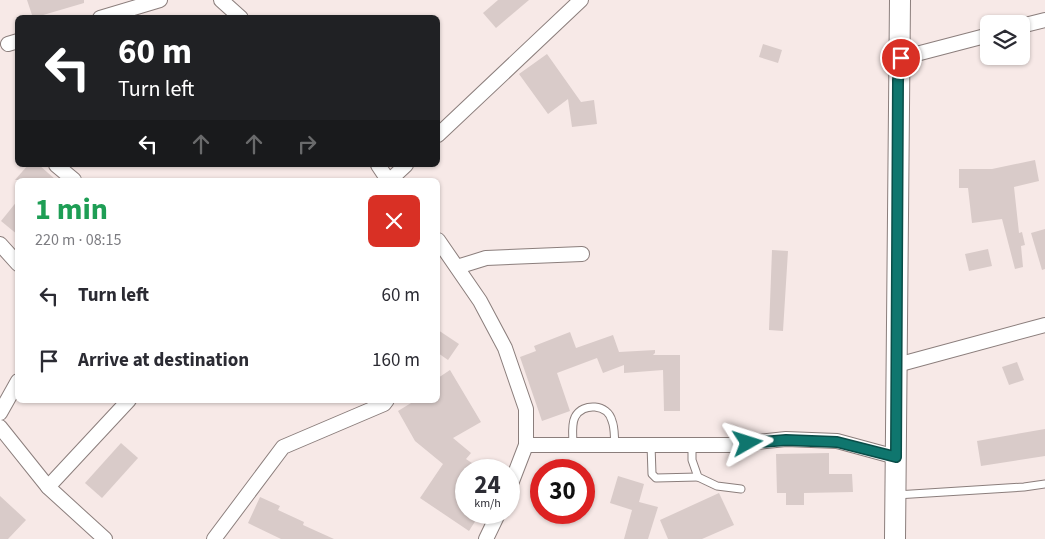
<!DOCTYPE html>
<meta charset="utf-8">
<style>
:root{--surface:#fff;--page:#f7f7f7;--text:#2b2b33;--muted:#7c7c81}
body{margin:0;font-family:"Source Sans 3",sans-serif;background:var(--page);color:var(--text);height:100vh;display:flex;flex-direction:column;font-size:19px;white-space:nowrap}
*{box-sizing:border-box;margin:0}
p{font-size:16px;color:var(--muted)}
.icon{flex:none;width:28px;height:28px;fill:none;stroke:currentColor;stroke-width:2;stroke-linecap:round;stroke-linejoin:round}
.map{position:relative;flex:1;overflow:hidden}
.sheet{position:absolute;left:15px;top:178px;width:425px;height:225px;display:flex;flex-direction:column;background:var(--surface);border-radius:8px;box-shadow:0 1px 4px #0004}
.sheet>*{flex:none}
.guide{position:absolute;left:15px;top:15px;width:425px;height:152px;border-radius:8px;box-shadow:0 1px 4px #0004;background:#202124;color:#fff;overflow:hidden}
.buttons{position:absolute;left:980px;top:15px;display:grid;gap:10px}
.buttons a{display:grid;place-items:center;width:50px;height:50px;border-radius:8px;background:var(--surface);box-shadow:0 1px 4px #0004;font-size:25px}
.speed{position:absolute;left:455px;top:459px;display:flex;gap:10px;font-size:25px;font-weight:700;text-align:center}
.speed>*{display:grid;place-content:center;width:65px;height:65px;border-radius:50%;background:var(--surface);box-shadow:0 1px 4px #0004;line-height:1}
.speed small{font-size:12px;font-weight:400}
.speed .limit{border:8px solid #d22;background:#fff;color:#111}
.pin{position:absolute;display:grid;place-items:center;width:42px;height:42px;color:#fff;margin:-21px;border:2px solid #fff;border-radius:50%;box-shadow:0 1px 5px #0007}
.me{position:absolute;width:55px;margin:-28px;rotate:84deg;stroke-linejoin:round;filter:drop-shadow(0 0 4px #0008)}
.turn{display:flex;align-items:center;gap:18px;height:105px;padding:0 20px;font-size:22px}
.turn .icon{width:65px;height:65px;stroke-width:2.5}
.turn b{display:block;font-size:35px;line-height:42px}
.lanes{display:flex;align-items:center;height:48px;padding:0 20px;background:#0003;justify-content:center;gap:25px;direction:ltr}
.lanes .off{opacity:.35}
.round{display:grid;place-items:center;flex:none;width:52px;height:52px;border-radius:8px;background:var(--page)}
.overview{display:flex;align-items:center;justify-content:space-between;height:85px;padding:0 20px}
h1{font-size:30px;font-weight:700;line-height:38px;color:#1e9e55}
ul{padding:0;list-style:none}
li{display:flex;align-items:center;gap:15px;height:65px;padding:0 20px}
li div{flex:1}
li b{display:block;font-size:19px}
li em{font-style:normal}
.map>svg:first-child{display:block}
.building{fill:#d9cbc9}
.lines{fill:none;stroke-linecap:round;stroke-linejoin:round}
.service-casing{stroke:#8b7e7c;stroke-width:9}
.minor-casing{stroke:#8b7e7c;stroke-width:16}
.secondary-casing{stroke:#8b7e7c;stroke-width:22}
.service{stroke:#fff;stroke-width:7}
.minor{stroke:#fff;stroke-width:14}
.secondary{stroke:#fff;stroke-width:20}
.route-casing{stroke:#0a4d48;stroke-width:12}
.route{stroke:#0f766e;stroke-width:9}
</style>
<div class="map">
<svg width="1045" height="539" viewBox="0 0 1045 539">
<rect width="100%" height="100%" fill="#f7e9e7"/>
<g class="building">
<path d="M 27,0 L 84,0 L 84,3 L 33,18 Z"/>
<path d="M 498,0 L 529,0 L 496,28 L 483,13 Z"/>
<path d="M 763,44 L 782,50 L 778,63 L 759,57 Z"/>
<path d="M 547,54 L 581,102 L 594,100 L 597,124 L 572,127 L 568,99 L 548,114 L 519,74 Z"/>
<path d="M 1035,160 L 1039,181 L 1014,187 L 1019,233 L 1022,232 L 1025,245 L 1021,246 L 1023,267 L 1015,269 L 1002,219 L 972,223 L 968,188 L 959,188 L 959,169 L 992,169 Z"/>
<path d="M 28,165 L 39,165 L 56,180 L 15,180 Z"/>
<path d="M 18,200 L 18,235 L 1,221 Z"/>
<path d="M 1045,229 L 1045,269 L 1042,270 L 1031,233 Z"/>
<path d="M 988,249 L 992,266 L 969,271 L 965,254 Z"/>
<path d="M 772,250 L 788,251 L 783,331 L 769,330 Z"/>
<path d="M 438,330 L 459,344 L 448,360 L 438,353 Z"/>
<path d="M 570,332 L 576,348 L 613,335 L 619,352 L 655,350 L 655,353 L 653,355 L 680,355 L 680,411 L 664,411 L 663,370 L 624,373 L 624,365 L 603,373 L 597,358 L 557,373 L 570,411 L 542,421 L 520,357 L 536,351 L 534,346 Z"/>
<path d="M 1017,362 L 1024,380 L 1009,385 L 1002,367 Z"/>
<path d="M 450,370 L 481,422 L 453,438 L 471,453 L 466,459 L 482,470 L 466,470 L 466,512 L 481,512 L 469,531 L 420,498 L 443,464 L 415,441 L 398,411 L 416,400 L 438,400 L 438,378 Z"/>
<path d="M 1045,429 L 1045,456 L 981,466 L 977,441 Z"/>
<path d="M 121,443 L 138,458 L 102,498 L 85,483 Z"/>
<path d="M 829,453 L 829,474 L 852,474 L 853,492 L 804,493 L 804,505 L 786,505 L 786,493 L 777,493 L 776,454 Z"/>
<path d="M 618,476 L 644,484 L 639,502 L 658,507 L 648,539 L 624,539 L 632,510 L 610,503 Z"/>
<path d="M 719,493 L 734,525 L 702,539 L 668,539 L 660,520 Z"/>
<path d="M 0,496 L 26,520 L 8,539 L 0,539 Z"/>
<path d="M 260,497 L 280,506 L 278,510 L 304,522 L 303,525 L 334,539 L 281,539 L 248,523 Z"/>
</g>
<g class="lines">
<g class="service-casing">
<g id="service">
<path d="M 573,445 C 573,436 571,425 575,417 C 583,402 608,404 612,421 C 615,428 614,437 615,445"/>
<path d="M 651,445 L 652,474 L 656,478 L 698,477"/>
<path d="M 692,445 L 692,460 L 698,477 L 717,486 L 741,489"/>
<path d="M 896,495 L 1024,487 L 1045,484"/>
</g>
</g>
<g class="minor-casing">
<g id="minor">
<path d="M 221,0 L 241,18"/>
<path d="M 100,18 L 160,0"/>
<path d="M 1021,26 L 1045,20"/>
<path d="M 8,44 L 18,41"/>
<path d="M 901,58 L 989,35"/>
<path d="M 438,135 L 581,0"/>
<path d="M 56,165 L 74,180"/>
<path d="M 378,165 L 388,180"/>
<path d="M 390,180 L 406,165"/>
<path d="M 438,240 L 480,301 L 505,348 L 526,409 L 526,445 L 509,489"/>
<path d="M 0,244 L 18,264"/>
<path d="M 457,267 L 486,258 L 582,254"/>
<path d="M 897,365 L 1045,325"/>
<path d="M 0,413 L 18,381"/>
<path d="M 0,427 L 48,487 L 105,539"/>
<path d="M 526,445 L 729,445 L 786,439 L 837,441 L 896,457"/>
<path d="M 48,487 L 129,400"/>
<path d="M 214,539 L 283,447 L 384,404 L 387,400"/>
<path d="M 486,539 L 499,512"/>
</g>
</g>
<g class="secondary-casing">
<path id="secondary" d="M 895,539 L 900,0"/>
</g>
<use href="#service" class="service"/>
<use href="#minor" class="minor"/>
<use href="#secondary" class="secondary"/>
</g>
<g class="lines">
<g class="route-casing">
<path id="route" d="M 748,443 L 786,440 L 837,442 L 896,457 L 898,80 L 901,58"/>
</g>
<use href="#route" class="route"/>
</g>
</svg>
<div class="buttons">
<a><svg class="icon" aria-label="layers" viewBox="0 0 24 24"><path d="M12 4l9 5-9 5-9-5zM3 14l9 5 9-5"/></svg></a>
</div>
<div class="speed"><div>24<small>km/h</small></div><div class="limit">30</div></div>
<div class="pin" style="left:901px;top:58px;background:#d93025"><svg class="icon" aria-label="arrive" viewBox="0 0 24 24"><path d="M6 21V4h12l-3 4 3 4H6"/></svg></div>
<svg class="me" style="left:748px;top:443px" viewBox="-20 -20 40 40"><path d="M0-17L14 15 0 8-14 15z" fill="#0f766e" stroke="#fff" stroke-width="4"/></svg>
<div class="guide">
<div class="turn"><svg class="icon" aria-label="left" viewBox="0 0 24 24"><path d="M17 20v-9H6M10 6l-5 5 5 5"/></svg><div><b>60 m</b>Turn left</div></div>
<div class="lanes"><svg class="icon" aria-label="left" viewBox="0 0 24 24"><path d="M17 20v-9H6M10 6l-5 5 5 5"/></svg><svg class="icon off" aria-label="ahead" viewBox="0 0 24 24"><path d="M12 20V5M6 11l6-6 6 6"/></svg><svg class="icon off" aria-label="ahead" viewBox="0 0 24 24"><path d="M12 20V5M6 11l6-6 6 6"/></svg><svg class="icon off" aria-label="right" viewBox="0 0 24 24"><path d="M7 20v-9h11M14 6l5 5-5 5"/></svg></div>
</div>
<section class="sheet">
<div class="overview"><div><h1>1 min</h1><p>220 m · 08:15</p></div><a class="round" style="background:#d93025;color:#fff"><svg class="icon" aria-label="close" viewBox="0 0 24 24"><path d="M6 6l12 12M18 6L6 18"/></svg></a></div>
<ul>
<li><svg class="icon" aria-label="left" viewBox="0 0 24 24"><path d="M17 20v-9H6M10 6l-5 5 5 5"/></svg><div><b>Turn left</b></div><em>60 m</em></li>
<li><svg class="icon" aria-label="arrive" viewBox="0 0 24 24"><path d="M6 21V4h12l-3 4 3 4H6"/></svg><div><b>Arrive at destination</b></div><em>160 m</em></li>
</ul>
</section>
</div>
